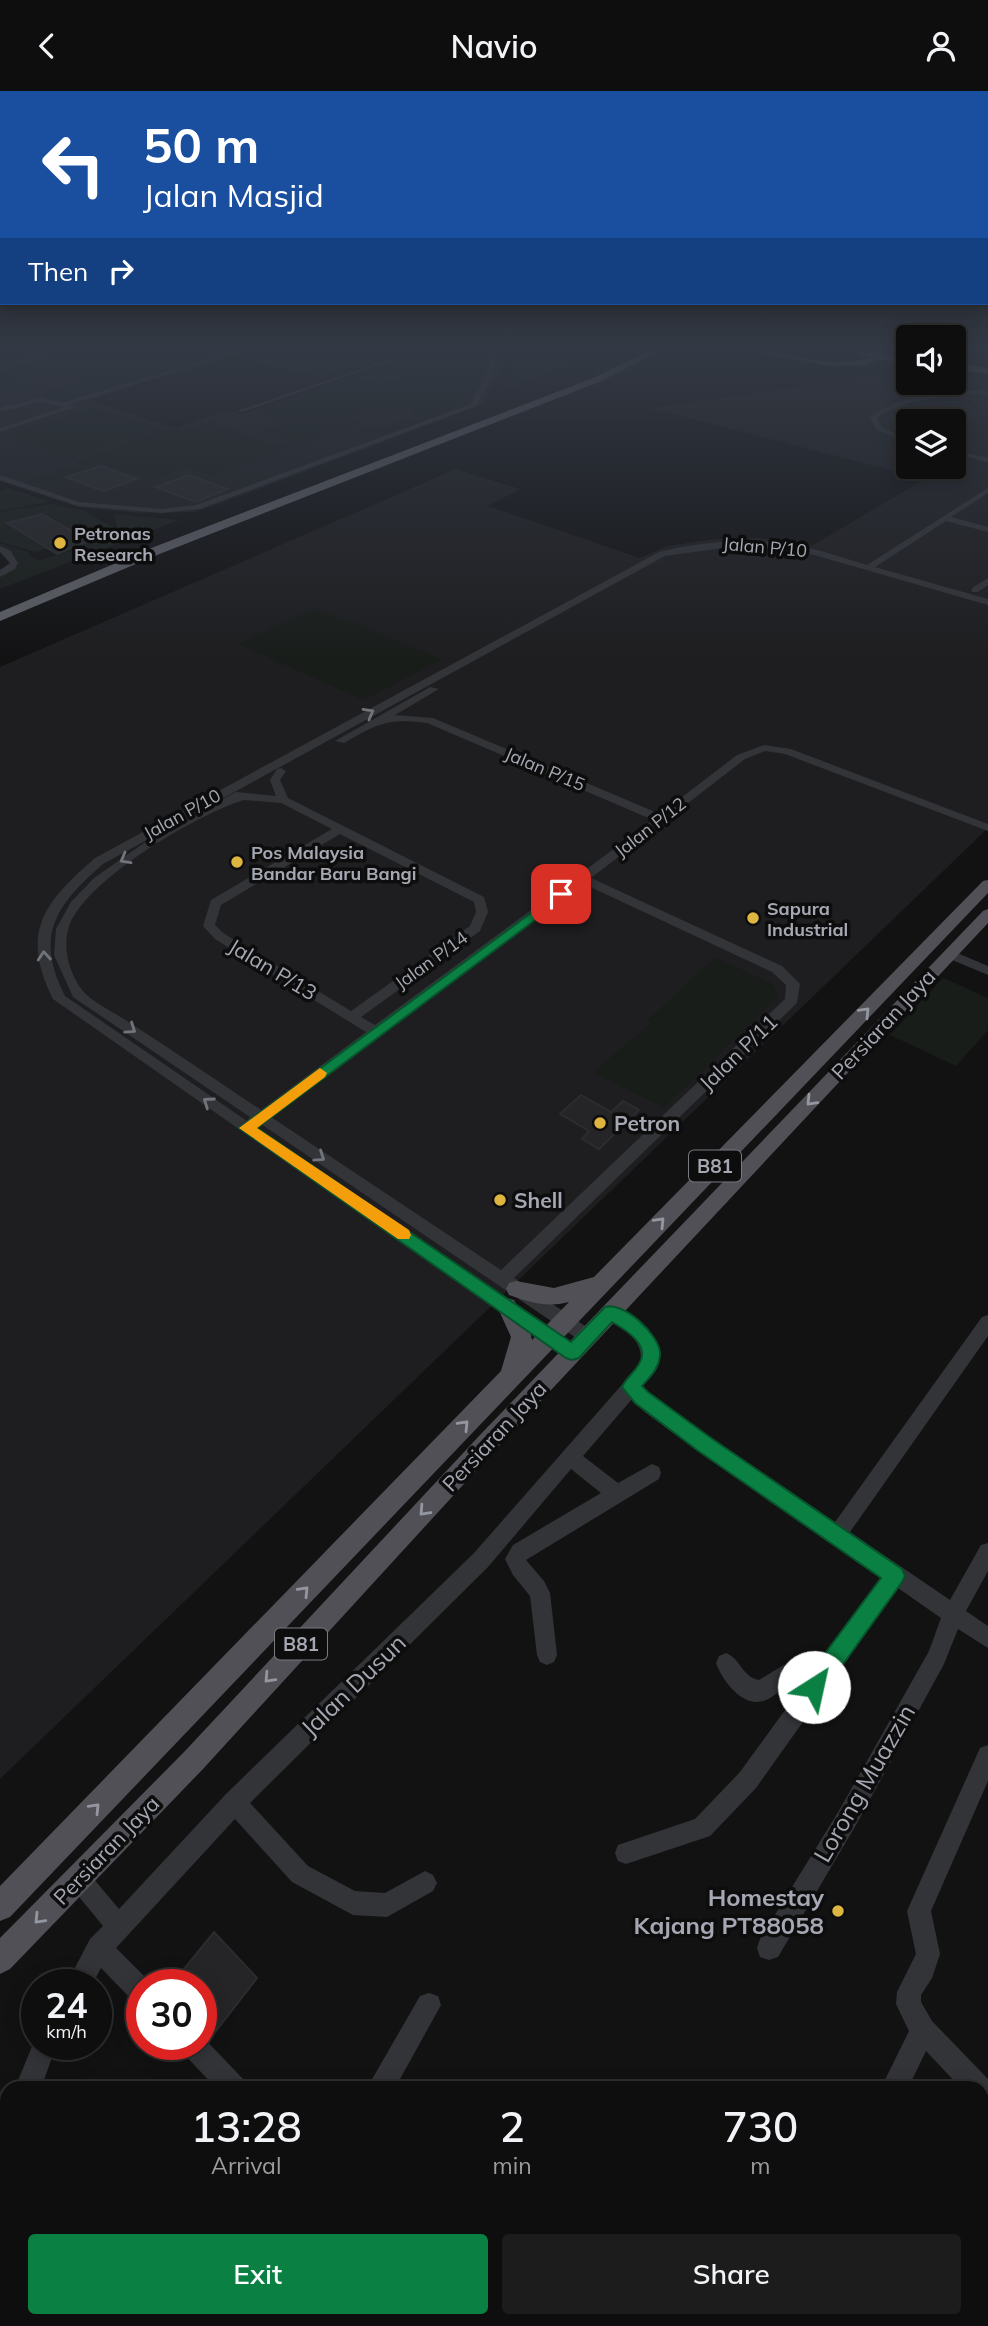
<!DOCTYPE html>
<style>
:root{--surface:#0e0e0e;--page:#1c1c1c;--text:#f1f3f6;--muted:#9b9c9e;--line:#2e2e2e;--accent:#0b8043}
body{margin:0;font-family:Mulish,sans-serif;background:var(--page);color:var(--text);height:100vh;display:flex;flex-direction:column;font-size:26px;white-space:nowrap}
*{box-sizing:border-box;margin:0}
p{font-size:23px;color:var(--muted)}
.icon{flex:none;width:38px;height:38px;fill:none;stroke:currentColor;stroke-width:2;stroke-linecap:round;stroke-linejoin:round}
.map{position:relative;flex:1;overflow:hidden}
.details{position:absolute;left:0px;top:1990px;width:989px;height:247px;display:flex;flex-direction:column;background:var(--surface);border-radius:21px 21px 0 0;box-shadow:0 4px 18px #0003,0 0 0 2px var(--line)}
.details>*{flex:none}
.top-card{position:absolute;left:0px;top:0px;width:989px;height:214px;box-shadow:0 4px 18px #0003,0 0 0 2px var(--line);background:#1a4fa0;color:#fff;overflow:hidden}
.controls{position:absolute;left:896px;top:234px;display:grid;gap:14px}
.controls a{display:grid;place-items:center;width:70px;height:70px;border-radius:7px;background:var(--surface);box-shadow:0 4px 18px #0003,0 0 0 2px var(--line);font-size:35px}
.speed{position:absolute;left:21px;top:1878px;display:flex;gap:14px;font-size:35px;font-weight:700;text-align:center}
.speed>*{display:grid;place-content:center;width:91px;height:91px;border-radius:50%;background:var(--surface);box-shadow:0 4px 18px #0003,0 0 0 2px var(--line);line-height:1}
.speed small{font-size:18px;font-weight:400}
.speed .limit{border:10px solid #d22;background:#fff;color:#111}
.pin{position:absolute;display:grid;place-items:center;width:60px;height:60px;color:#fff;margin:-30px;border-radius:14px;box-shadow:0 4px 10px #0006}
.me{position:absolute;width:77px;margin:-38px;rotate:35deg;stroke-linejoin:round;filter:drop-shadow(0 0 5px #0008)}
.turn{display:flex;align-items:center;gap:24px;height:147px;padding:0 28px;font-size:32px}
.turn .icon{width:91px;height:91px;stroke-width:2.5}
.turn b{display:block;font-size:49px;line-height:60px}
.then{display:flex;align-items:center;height:66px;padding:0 28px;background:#0003;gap:14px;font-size:26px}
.eta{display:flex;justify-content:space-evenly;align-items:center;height:119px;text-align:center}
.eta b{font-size:42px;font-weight:600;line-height:49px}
.button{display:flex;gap:14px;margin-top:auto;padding:14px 28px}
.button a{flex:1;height:80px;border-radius:7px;background:var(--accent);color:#fff;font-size:28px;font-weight:600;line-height:80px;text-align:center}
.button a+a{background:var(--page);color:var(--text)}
header{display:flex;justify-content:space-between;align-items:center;height:91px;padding:0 28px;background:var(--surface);font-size:32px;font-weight:600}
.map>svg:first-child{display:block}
.built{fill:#1e1e20;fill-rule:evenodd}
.green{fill:#191d1a}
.building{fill:#252527;stroke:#2c2c2f;stroke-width:2}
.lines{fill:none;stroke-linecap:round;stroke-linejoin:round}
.highway-tunnel{stroke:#2f3033;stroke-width:10;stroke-dasharray:10 5;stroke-linecap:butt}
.minor{fill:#333438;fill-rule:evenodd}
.major{fill:#505056;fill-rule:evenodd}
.highway{fill:#606168;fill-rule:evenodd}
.oneway{stroke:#72747b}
.oneway2{stroke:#9496a0}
.route{fill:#0b8043;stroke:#07532c;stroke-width:2}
.slow{fill:#f59e0b}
.poi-dot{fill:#ddb540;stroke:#0d0d0e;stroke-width:2.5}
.labels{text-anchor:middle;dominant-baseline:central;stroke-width:7;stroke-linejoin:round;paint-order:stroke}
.far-poi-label{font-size:18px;font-weight:bold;fill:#a5a8b2;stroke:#0d0d0e;text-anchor:start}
.far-street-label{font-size:18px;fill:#a5a8b2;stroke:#0d0d0e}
.shield{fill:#0d0d0e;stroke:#777a81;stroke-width:2}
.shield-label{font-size:19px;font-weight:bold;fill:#a5a8b2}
.street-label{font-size:21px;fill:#a5a8b2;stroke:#0d0d0e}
.poi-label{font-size:21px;font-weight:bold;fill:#a5a8b2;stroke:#0d0d0e;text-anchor:start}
.near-street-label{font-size:24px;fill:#a5a8b2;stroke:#0d0d0e}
.near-poi-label{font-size:24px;font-weight:bold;fill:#a5a8b2;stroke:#0d0d0e;text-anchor:end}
</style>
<header><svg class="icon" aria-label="back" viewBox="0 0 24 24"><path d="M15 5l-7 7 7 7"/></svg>Navio<svg class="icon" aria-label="person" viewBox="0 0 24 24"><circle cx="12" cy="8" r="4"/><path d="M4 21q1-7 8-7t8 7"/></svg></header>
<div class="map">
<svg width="988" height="2235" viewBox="0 0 988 2235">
<rect width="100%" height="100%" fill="#121213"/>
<g class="built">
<path d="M 0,257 L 411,257 L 322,287 L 232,264 L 89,309 L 175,337 L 226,320 L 241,324 L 434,257 L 500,257 L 500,282 L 483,313 L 219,413 L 194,421 L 137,422 L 78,416 L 0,390 Z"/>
<path d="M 954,279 L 988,284 L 988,737 L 0,1688 L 0,576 L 456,378 L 520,398 L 488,415 L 640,467 L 667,455 L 716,448 L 758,447 L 813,454 L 925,388 L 650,317 L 908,280 L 908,292 L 954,292 ZM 908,331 L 954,331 L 954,376 L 908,376 Z"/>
</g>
<g class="green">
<path d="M 72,257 L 86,257 L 127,268 L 129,266 L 116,262 L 126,259 L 149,267 L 80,289 L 50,279 L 71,273 L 51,264 Z"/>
<path d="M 460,257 L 486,257 L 485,279 L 468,312 L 449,322 L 382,346 L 357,338 L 368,334 L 382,337 L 411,328 L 415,321 L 411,317 L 370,321 L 348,328 L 359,331 L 299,354 L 280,345 L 258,342 L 287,333 L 256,319 L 348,287 L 381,291 L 455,282 Z"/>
<path d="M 521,257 L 603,257 L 607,258 L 507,298 L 513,282 L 514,259 Z"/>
<path d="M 159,261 L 174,266 L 167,269 C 179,273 191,266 205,269 L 68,311 L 40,303 L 157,267 L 151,264 Z"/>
<path d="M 45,266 L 65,272 L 13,288 L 43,299 L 38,301 L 26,298 L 0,304 L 0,279 Z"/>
<path d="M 94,316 L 160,337 L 72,367 L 6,344 Z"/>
<path d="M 212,331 L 250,347 L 290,356 L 210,385 L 186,377 L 152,388 L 102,373 L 57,388 L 36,392 L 30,390 L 77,375 L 77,369 L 165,338 L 185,338 Z"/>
<path d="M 8,397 L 50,411 L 0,420 L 0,400 Z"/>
<path d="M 51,413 L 82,419 L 115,437 L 35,461 L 0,451 L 0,421 Z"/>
<path d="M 114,423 L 179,429 L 0,498 L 0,485 L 18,474 L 14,463 L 0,456 L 0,452 L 28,461 L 30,465 L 39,469 L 85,456 L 84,453 L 102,447 L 98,444 L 117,437 Z"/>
<path d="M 317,517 L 442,568 L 364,609 L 238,553 Z"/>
<path d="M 715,866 L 773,893 L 779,905 L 664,1017 L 593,981 L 651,932 L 647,930 Z"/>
<path d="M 943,887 L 988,907 L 988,939 L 956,975 L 890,944 Z"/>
</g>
<g class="building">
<path d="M 101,375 L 137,388 L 103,400 L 66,386 Z"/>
<path d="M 189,384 L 228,398 L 195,411 L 156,396 Z"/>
<path d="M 42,423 L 89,450 L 57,463 L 7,432 Z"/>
<path d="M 581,1004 L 611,1021 L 623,1010 L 639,1019 L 599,1058 L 582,1048 L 589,1040 L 560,1023 Z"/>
<path d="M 214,1841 L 257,1887 L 209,1949 L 201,1941 L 201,1894 L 171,1894 Z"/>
</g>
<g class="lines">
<path class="highway-tunnel" d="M 876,267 L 887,257"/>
<g class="minor">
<path d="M 61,257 L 70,257 L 0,280 L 0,276 Z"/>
<path d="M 242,257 L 252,257 L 70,313 L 75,316 L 0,341 L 0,337 L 64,316 L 40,311 L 0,321 L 0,317 L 40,307 L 62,312 Z"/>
<path d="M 421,257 L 430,257 L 242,321 L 237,320 Z"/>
<path d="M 489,257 L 495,257 L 494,280 L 476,315 L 200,418 L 162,422 L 78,415 L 0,389 L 0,384 L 79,411 L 162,418 L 196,414 L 471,313 L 488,280 Z"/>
<path d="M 988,299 L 988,303 C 954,304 905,306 877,327 L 882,337 L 908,347 L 908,351 L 877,339 L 870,327 C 894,304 955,300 988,299 Z"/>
<path d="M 954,359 L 988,367 L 988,371 L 954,363 Z"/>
<path d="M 988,397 L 988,402 L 951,426 L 988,436 L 988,441 L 946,430 L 875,476 L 988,508 L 988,514 L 797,459 L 730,456 L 665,465 L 103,773 C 56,814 34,844 65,905 L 247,1030 L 250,1026 L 73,906 L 54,864 L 56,838 L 71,811 L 94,787 L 154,745 L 236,701 L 276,705 L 270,689 L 277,678 L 281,677 L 286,680 L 280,689 L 288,707 L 484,806 L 488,821 L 480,840 L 361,926 L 375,934 L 653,729 L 427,632 C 387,627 378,633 344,652 L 335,650 L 430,596 L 439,598 L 395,624 L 433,627 L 660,723 L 737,664 L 764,654 L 791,658 L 988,733 L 988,740 L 785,663 L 765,660 L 745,668 L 591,787 L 782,875 L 800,893 L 797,912 L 514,1187 L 594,1241 L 597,1246 L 594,1251 L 588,1253 L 582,1251 L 261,1033 L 256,1036 L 578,1257 L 581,1262 L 578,1267 L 572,1269 L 566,1267 L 53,908 C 20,842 43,812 95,767 L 659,461 C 704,450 753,446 799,455 C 822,459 844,467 867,474 ZM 244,709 L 281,712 L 332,738 L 211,809 L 203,835 L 215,848 L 366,941 L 261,1019 C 216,989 172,959 127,930 C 114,921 93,912 83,900 C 70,884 63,860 68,839 C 79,792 199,722 244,709 ZM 340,743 L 474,811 L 476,821 L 470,835 L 351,920 L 223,842 L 215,834 L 221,814 ZM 584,793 L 772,881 L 786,894 L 785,908 L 501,1179 L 271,1026 Z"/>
<path d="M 0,455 L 11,460 L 18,472 L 15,478 L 0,486 L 0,479 L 10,472 L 0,461 Z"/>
<path d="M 988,487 L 988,494 L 978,501 L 972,501 L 972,497 Z"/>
<path d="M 950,859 L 988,875 L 988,884 L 945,866 L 944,863 Z"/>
<path d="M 611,1214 C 634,1222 669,1248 657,1277 C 654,1284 647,1290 642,1295 L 658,1310 L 835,1431 L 982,1226 L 988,1224 L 988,1245 L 850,1441 L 950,1509 L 981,1454 L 988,1452 L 988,1480 L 966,1520 L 988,1535 L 988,1557 L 958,1538 L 944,1573 L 856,1734 L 778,1866 L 769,1869 L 760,1866 L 757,1857 L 760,1848 L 840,1718 L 929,1560 L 941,1527 L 898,1497 L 756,1697 L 710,1745 L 626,1773 L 618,1770 L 615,1762 L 618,1754 L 695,1728 L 740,1681 L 809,1586 C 792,1589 784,1598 770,1607 C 746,1622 723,1591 716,1572 L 719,1565 L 726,1562 C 741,1568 742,1586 759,1589 L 792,1569 L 825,1565 L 882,1486 L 697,1359 L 646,1322 L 632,1308 L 583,1365 L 618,1392 L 652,1373 L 659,1376 L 661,1382 L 659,1388 L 526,1469 L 544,1490 L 550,1502 L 557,1564 L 554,1571 L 547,1574 L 540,1571 L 537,1564 L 530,1505 L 513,1484 L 505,1468 L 513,1454 L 601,1402 L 571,1378 L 488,1476 L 250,1712 L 308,1775 L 355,1800 L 385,1802 L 425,1780 L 433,1784 L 437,1792 L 433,1800 L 387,1826 L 353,1824 L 292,1791 L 235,1728 L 116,1857 L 151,1892 L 142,1894 L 142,1913 L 133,1910 L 101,1877 L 92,1894 L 66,1894 L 90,1848 L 103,1835 L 71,1796 L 67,1788 L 71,1780 L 79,1776 L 87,1780 L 119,1818 L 226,1703 L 474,1462 L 641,1272 C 643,1247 624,1238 605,1226 L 603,1221 L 605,1216 Z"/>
<path d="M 988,1654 L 988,1690 L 931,1820 L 940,1863 L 932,1887 L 921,1904 L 921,1911 L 932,1930 L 988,1988 L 988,2006 L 982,2009 L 982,1997 L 961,1997 L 926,1960 L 908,1997 L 881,1997 L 909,1940 L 896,1913 L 897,1901 L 916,1863 L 907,1820 L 980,1657 Z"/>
<path d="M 429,1902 L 438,1905 L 441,1914 L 395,1997 L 367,1997 L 420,1905 Z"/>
<path d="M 37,1943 L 37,1953 L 57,1953 L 41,1997 L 15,1997 Z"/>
<path d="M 201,1944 L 243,1988 L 247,1997 L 216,1997 L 183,1962 L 179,1953 L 201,1953 Z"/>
<path d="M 69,2230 L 99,2230 L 101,2235 L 71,2235 Z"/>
<path d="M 187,2230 L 216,2230 L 214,2235 L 185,2235 Z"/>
<path d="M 378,2230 L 408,2230 L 406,2235 L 376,2235 Z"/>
</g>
<g class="major">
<path d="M 988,789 L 988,802 L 10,1826 L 0,1830 L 0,1795 L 501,1280 L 511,1246 L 497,1215 L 500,1209 L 507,1207 L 514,1209 L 528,1233 L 532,1249 L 569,1211 C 547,1217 529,1211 509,1204 L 506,1198 L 509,1192 L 516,1190 L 554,1197 L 594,1186 L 983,790 Z"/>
<path d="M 988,818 L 988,832 L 495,1359 L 203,1678 L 10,1878 L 0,1883 L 0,1847 L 185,1660 L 479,1345 L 983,820 Z"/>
</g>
<g class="highway">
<path d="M 655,257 L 666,257 L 599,291 L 162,462 L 0,530 L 0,521 L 154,456 L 593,287 Z"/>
<path d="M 737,257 C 779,257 829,281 870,266 L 860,264 L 859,262 L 863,259 L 908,267 L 908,273 L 880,268 L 864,274 L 830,275 Z"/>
<path d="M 954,272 L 988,277 L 988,283 L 954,278 Z"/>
</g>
</g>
<defs><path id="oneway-chevron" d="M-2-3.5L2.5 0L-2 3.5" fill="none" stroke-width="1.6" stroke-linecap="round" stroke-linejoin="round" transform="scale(1.75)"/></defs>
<g class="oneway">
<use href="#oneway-chevron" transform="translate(369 622) rotate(-29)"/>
<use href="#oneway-chevron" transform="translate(125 768) rotate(151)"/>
<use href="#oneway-chevron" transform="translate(44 865) rotate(-95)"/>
<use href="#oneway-chevron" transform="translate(131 938) rotate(34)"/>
<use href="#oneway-chevron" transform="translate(208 1011) rotate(-145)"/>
<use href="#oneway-chevron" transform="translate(320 1066) rotate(34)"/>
</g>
<g class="oneway2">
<use href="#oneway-chevron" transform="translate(865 921) rotate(-46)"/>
<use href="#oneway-chevron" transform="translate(811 1010) rotate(134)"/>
<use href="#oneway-chevron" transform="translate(660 1131) rotate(-46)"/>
<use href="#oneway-chevron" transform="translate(464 1334) rotate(-46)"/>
<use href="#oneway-chevron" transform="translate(424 1420) rotate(133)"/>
<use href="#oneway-chevron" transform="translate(304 1500) rotate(-46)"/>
<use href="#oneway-chevron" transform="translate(269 1587) rotate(133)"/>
<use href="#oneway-chevron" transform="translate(95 1717) rotate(-46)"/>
<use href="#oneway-chevron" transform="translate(39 1828) rotate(134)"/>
</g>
<linearGradient id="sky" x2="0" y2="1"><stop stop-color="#0a0a0a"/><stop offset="0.45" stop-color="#333944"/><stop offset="1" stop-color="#333944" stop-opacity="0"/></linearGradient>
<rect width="988" height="570" fill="url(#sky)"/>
<path class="route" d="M 561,800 L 566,801 L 566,806 L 257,1037 L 571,1251 L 605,1216 C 623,1210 659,1243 660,1262 C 660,1276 651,1285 642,1295 L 648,1301 L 711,1347 L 902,1478 L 905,1485 L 902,1491 L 821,1604 L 814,1607 L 806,1604 L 803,1596 L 806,1588 L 881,1487 L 697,1359 L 635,1312 L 622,1296 C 626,1287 634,1282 639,1273 C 651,1254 626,1239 612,1231 L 579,1267 L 572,1269 L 566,1267 L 239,1037 Z"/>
<path class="slow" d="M 320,977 L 327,982 L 325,986 L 257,1037 L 409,1139 L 411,1144 L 409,1148 L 398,1148 L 239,1037 Z"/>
<g class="poi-dot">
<circle cx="60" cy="452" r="7"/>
<circle cx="237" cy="771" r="7"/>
<circle cx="753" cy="827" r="7"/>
<circle cx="600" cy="1032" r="7"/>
<circle cx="500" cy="1109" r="7"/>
<circle cx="838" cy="1820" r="7"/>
</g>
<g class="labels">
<g class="far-poi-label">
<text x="74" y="442">Petronas<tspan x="74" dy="21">Research</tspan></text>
<text x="251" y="761">Pos Malaysia<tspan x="251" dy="21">Bandar Baru Bangi</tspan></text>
<text x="767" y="817">Sapura<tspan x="767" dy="21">Industrial</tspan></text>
</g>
<g class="far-street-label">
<text transform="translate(765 456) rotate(5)">Jalan P/10</text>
<text transform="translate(545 678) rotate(23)">Jalan P/15</text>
<text transform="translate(182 723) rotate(-29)">Jalan P/10</text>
<text transform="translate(650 736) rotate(-38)">Jalan P/12</text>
<text transform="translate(431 869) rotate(-36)">Jalan P/14</text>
</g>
<g class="shield">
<rect x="689" y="1059.5" width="52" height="31" rx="5"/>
<rect x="275" y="1537.5" width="52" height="31" rx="5"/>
</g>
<g class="shield-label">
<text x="715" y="1075">B81</text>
<text x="301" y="1553">B81</text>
</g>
<g class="street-label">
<text transform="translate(273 878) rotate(31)">Jalan P/13</text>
<text transform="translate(883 933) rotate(-47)">Persiaran Jaya</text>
<text transform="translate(738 961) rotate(-44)">Jalan P/11</text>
<text transform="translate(494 1345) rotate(-47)">Persiaran Jaya</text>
<text transform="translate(106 1759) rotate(-46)">Persiaran Jaya</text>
</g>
<g class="poi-label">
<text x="614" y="1032">Petron</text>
<text x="514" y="1109">Shell</text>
</g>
<g class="near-street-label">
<text transform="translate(353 1594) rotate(-44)">Jalan Dusun</text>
<text transform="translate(864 1692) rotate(-60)">Lorong Muazzin</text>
</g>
<g class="near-poi-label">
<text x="824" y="1806">Homestay<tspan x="824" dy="28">Kajang PT88058</tspan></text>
</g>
</g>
</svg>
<div class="controls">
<a><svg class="icon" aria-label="sound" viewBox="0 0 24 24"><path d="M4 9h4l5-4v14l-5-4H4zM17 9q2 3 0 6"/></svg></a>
<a><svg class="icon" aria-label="layers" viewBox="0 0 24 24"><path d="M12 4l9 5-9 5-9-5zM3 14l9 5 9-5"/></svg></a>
</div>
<div class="speed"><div>24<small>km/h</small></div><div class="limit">30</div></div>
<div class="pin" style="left:561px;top:803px;background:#d93025"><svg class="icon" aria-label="arrive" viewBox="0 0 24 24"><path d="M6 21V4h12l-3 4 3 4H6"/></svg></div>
<svg class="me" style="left:814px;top:1596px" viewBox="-20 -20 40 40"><circle r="19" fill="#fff"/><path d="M0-13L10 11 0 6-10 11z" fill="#0b8043"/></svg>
<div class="top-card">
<div class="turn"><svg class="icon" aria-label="left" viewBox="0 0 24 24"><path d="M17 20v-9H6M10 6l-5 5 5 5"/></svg><div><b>50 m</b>Jalan Masjid</div></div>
<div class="then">Then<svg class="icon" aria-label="right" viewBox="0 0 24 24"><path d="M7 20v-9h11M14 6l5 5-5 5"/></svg></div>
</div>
<section class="details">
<div class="eta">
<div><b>13:28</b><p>Arrival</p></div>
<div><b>2</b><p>min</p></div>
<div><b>730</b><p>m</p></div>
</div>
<div class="button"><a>Exit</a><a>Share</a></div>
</section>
</div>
